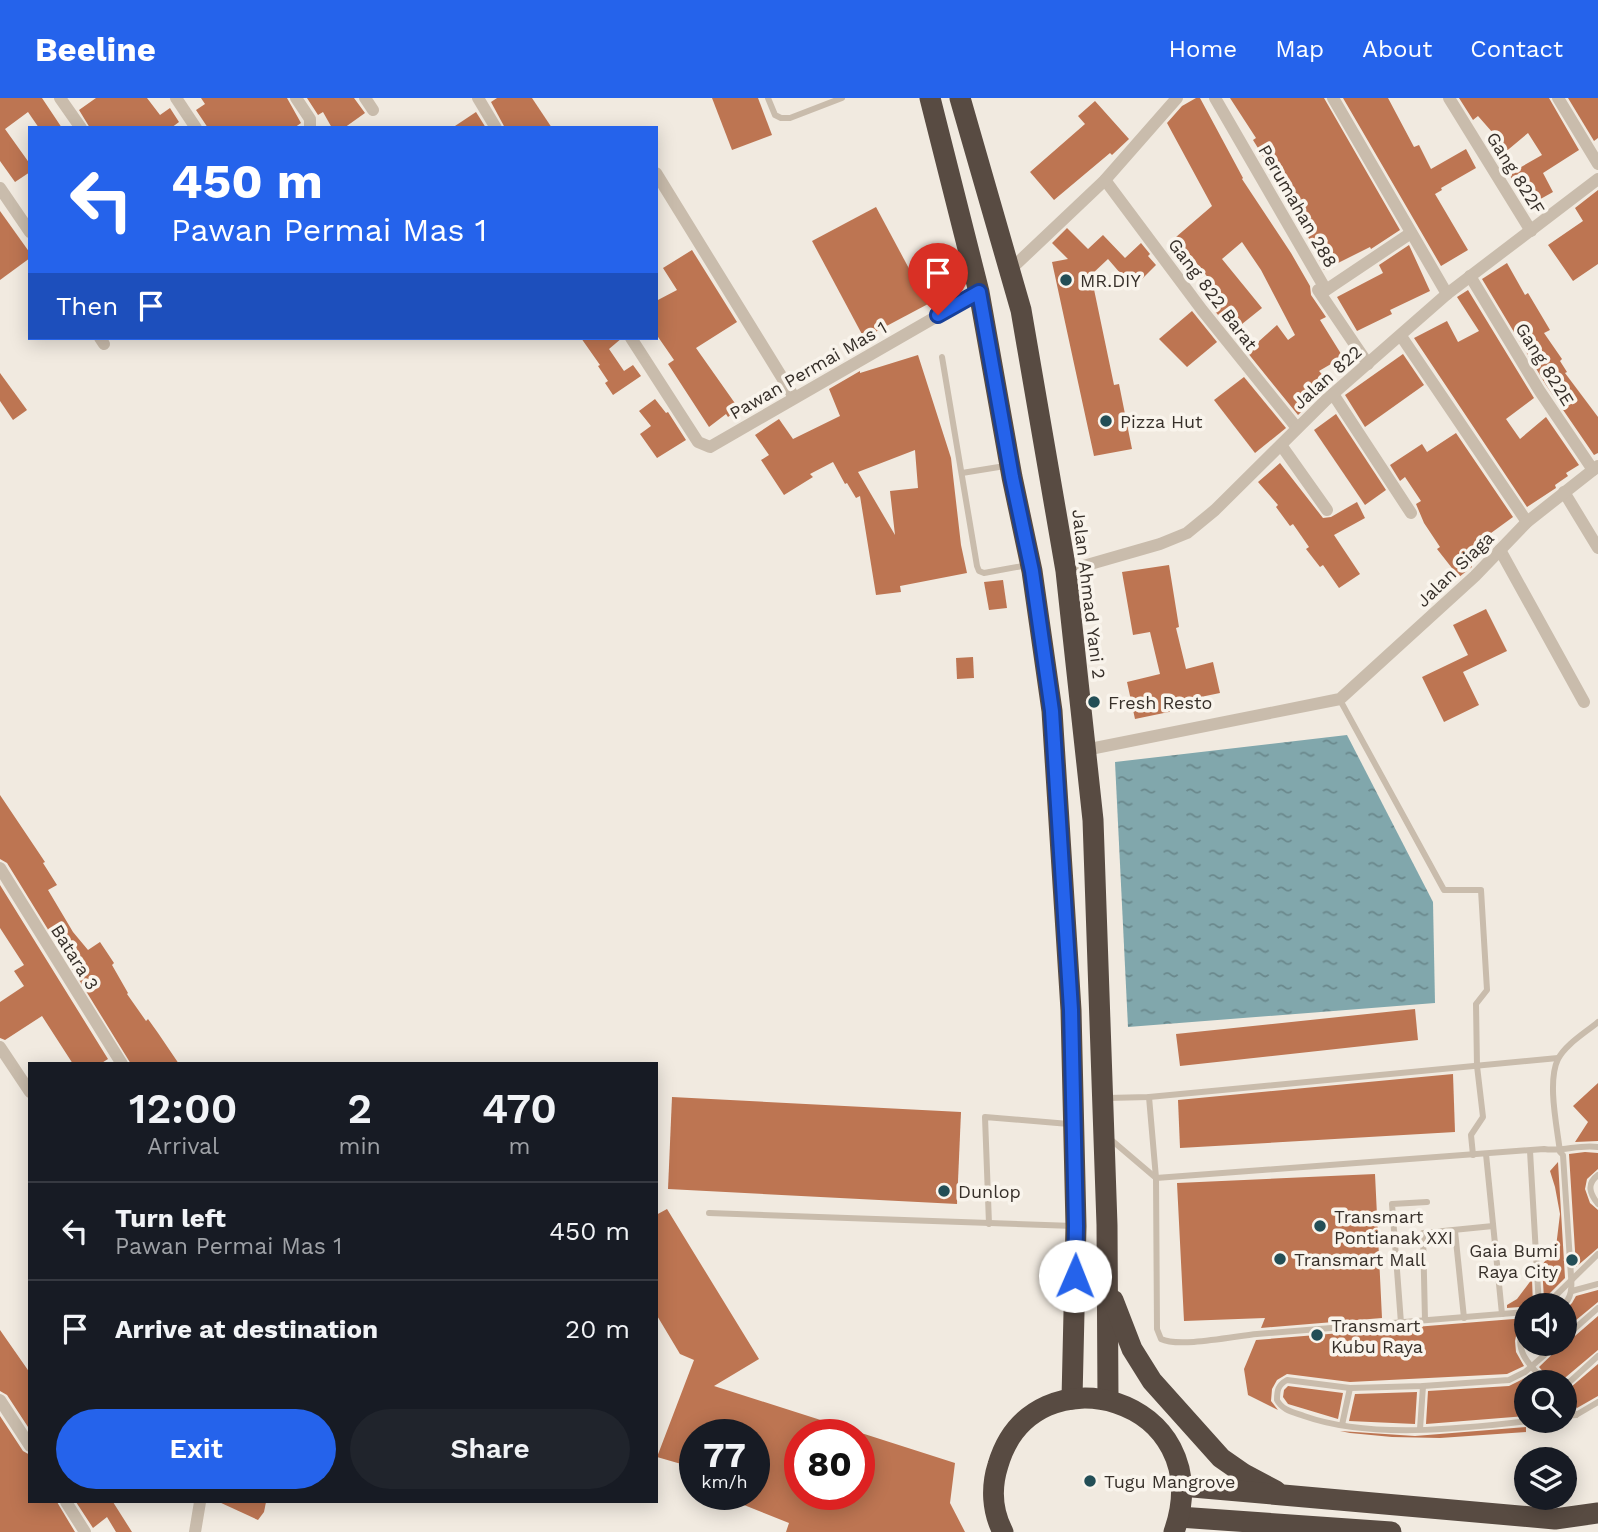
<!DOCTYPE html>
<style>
:root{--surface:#171b24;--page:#20242c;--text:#f1f3f6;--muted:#9ea1a6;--line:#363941;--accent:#2563eb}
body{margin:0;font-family:"Work Sans",sans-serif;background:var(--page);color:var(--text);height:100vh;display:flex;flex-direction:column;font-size:26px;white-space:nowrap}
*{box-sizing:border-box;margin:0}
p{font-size:23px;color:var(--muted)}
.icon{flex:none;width:38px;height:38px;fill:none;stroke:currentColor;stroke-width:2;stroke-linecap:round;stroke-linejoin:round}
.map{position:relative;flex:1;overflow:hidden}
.sheet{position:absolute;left:28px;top:964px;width:630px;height:441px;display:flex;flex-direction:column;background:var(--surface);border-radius:0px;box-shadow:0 4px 18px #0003}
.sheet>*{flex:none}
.guide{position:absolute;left:28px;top:28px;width:630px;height:214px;border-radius:0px;box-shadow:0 4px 18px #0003;background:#2563eb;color:#fff;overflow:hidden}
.fabs{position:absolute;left:1514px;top:1195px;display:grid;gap:14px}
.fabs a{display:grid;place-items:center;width:63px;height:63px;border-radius:50%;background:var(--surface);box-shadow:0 4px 18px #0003;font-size:35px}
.speed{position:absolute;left:679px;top:1321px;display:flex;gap:14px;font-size:35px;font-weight:700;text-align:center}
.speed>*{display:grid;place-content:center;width:91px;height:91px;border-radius:50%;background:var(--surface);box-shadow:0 4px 18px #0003;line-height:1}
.speed small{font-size:18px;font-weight:400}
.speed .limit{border:10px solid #d22;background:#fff;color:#111}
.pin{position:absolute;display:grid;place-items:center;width:60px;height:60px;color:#fff;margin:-72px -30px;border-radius:50% 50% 50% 0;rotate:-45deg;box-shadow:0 0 7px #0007}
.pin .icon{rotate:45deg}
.me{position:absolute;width:77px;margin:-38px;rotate:1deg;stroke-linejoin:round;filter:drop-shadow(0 0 5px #0008)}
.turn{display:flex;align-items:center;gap:24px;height:147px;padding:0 28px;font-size:32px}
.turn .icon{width:91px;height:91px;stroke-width:2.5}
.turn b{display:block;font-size:49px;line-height:60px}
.then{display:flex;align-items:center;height:66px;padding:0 28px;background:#0003;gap:14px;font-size:26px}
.eta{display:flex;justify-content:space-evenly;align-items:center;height:119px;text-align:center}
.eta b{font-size:42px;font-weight:600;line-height:49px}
.action{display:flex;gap:14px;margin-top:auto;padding:14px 28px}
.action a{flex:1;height:80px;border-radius:42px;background:var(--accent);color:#fff;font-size:28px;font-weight:600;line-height:80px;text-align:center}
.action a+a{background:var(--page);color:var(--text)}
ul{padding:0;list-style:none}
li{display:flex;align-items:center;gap:21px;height:98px;padding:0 28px;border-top:2px solid var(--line)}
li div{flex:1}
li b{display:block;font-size:26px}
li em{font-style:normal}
header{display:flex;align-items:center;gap:42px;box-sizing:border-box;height:98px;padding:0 35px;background:var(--accent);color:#fff}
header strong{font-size:33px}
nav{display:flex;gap:38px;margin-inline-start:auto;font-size:24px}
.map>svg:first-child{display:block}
.water{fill:url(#water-ripples)}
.building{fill:#bd7552;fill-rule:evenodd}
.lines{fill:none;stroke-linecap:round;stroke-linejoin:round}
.lane{stroke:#c9bcac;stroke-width:6}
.street{stroke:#c9bcac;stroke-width:12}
.highway{stroke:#584b42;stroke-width:21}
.route-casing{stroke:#184099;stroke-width:18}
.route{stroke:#2563eb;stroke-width:12}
.poi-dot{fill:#234e56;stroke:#f9f4ec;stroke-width:2.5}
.labels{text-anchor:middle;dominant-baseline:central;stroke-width:7;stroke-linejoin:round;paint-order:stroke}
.street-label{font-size:18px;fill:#37302a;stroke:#f9f4ec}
.poi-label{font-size:18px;fill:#37302a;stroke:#f9f4ec;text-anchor:start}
</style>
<header>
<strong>Beeline</strong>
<nav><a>Home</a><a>Map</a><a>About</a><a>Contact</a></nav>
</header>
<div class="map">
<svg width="1598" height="1434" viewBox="0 0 1598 1434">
<defs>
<pattern id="water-ripples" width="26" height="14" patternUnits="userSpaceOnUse" patternTransform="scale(1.75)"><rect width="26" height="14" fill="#81a7ac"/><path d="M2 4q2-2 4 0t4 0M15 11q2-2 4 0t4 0" fill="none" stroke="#6a888c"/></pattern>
</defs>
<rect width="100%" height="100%" fill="#f1eae0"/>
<path class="water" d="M 1347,637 L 1433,804 L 1435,905 L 1128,929 L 1115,664 Z"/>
<g class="building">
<path d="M 0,0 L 42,0 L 62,30 L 39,30 L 28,14 L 5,31 L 30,66 L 30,74 L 15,84 L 0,63 Z"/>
<path d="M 96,0 L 147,0 L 160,17 L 170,10 L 179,24 L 171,30 L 90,30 L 79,12 Z"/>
<path d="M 201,0 L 287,0 L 301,25 L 294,30 L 208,30 L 196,12 L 205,6 Z"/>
<path d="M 307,0 L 354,0 L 365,15 L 344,30 L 332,30 L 323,14 L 318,17 Z"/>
<path d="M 497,0 L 532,0 L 552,30 L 505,30 L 491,4 Z"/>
<path d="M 712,0 L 758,0 L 772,37 L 732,52 Z"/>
<path d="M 1196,0 L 1200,0 L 1243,80 L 1242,81 L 1291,155 L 1310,188 L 1311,197 L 1326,219 L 1320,222 L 1343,259 L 1319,273 L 1331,286 L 1298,317 L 1247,254 L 1277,227 L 1288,242 L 1295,237 L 1261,172 L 1242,144 L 1222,161 L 1262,210 L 1232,234 L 1205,201 L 1217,191 L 1176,139 L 1212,108 L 1167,25 L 1182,8 Z"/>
<path d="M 1230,0 L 1324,0 L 1400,132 L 1371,151 L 1370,149 L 1324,172 L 1292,105 L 1253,42 L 1256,40 Z"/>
<path d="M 1343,0 L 1388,0 L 1414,49 L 1419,47 L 1431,71 L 1466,51 L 1476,70 L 1441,90 L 1442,92 L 1435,96 L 1468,152 L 1441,168 Z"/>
<path d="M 1459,0 L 1549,0 L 1579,52 L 1543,75 L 1553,94 L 1528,108 L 1509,76 L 1542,57 L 1528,35 L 1497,61 L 1491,51 L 1500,43 L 1478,18 L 1473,22 Z"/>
<path d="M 1568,0 L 1598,0 L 1598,40 L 1594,43 Z"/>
<path d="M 1095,3 L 1129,41 L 1112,57 L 1110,55 L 1054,102 L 1030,74 L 1085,26 L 1078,18 Z"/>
<path d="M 476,14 L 486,30 L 452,30 Z"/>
<path d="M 1598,92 L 1598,166 L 1573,183 L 1548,147 L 1583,123 L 1575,110 Z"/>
<path d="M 876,109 L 928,206 L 864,240 L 812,143 Z"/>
<path d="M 0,113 L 30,155 L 30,160 L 0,182 Z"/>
<path d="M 1067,130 L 1088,151 L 1103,137 L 1125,160 L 1141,145 L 1150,156 L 1148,158 L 1156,167 L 1133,190 L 1108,161 L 1091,177 L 1114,287 L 1119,286 L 1132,351 L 1094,358 L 1052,164 L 1068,161 L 1052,145 Z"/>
<path d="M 1409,147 L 1430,193 L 1390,212 L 1392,216 L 1357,233 L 1337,199 L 1383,175 L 1379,167 Z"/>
<path d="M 692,152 L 737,224 L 696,250 L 739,311 L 728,319 L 726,316 L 709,329 L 668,266 L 674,262 L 656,236 L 656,203 L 677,192 L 663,170 Z"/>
<path d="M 1507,165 L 1525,197 L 1528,195 L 1550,232 L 1544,235 L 1562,261 L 1560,263 L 1567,274 L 1565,275 L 1598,319 L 1598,355 L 1594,357 L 1546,287 L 1482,181 Z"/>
<path d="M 1468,192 L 1534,300 L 1506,321 L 1520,341 L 1546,319 L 1579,367 L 1566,375 L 1568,378 L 1555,387 L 1556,390 L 1527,409 L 1414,240 L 1447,223 L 1458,244 L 1479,233 L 1457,199 Z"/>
<path d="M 1192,213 L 1217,244 L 1187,269 L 1159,241 Z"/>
<path d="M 581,240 L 622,240 L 609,251 L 624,273 L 633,267 L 641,278 L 613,297 L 605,285 L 608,283 L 598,268 L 600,267 Z"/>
<path d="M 1403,256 L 1424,287 L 1365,329 L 1345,297 Z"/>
<path d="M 918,257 L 951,360 L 961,447 L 967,475 L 900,488 L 901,494 L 876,497 L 860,398 L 856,400 L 847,385 L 845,386 L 833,364 L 810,376 L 813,379 L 784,397 L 761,362 L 769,357 L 755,337 L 779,321 L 793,341 L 840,318 L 829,291 L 860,273 L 860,275 ZM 915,352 L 918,390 L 890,393 L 895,437 L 858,374 Z"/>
<path d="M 0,275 L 27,312 L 13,322 L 0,303 Z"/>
<path d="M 1244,279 L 1286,330 L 1255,355 L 1214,302 Z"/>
<path d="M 655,301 L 666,315 L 668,314 L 686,342 L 657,360 L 640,336 L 651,328 L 639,313 Z"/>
<path d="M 1336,316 L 1386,392 L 1365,407 L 1314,332 Z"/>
<path d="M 1456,335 L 1513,419 L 1480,443 L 1485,450 L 1468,464 L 1472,469 L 1459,479 L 1437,451 L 1440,449 L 1424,425 L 1416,406 L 1421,403 L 1405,379 L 1400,383 L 1390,367 L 1422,346 L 1427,354 Z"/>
<path d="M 1280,365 L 1323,420 L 1331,419 L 1357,404 L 1365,420 L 1334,437 L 1360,476 L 1339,490 L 1323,467 L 1320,469 L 1306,451 L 1309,449 L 1293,426 L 1290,428 L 1276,409 L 1278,407 L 1258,384 Z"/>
<path d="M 1169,467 L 1179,529 L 1176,530 L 1186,571 L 1213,564 L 1220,595 L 1186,602 L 1188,610 L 1135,621 L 1127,584 L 1160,576 L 1150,534 L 1133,537 L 1122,474 Z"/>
<path d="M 1003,482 L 1007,510 L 989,512 L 984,484 Z"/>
<path d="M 1486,511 L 1507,553 L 1463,574 L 1479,607 L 1444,624 L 1422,579 L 1468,557 L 1453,527 Z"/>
<path d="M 973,559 L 974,580 L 957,581 L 956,560 Z"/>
<path d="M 0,697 L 45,764 L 43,765 L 57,787 L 48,792 L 73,834 L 88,852 L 100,844 L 114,865 L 112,867 L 128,895 L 127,896 L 146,923 L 148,921 L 158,935 L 179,966 L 131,966 L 7,765 L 0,761 Z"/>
<path d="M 0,787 L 108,961 L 100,966 L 73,966 L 42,918 L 5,942 L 0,940 L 0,904 L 24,888 L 14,873 L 24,867 L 0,830 Z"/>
<path d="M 1415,911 L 1418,942 L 1180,968 L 1176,936 Z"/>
<path d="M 1453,976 L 1455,1034 L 1180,1050 L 1178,1002 Z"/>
<path d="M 1598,985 L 1598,1043 L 1575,1044 L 1588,1024 L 1573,1008 Z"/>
<path d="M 672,999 L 961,1014 L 957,1106 L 668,1091 Z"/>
<path d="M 1585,1054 L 1598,1055 L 1598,1071 L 1587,1081 L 1585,1091 L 1590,1105 L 1598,1112 L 1598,1150 L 1576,1169 L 1569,1056 Z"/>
<path d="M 1558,1064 L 1565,1180 L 1544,1201 L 1542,1167 L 1556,1149 L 1560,1116 L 1555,1089 L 1550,1073 Z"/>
<path d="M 1375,1076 L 1382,1220 L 1261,1230 L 1265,1220 L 1184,1223 L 1177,1085 Z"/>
<path d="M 667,1111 L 759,1261 L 714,1288 L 955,1365 L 950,1405 L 965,1434 L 786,1434 L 789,1425 L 719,1397 L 754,1396 L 754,1337 L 695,1337 L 695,1370 L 657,1359 L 694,1262 L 680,1256 L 656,1216 L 656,1117 ZM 800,1337 L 859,1337 L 859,1396 L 800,1396 Z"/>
<path d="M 1532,1181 L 1533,1208 L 1507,1210 L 1507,1207 L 1517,1201 Z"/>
<path d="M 1598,1192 L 1598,1204 L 1564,1232 L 1564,1213 L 1572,1205 L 1576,1198 Z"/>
<path d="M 1598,1218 L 1598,1252 L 1560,1284 L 1552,1284 L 1539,1269 L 1563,1246 L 1568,1244 Z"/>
<path d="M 1526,1220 L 1517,1233 L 1515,1243 L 1516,1254 L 1524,1268 L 1507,1276 L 1350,1284 L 1287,1276 L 1277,1282 L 1272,1291 L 1271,1303 L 1278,1312 L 1248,1297 L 1244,1271 L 1256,1242 Z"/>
<path d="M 0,1232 L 30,1275 L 30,1332 L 7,1297 L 0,1293 Z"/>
<path d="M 1598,1266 L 1598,1298 L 1577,1310 L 1564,1298 L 1564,1295 Z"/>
<path d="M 1531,1277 L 1538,1284 L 1526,1284 L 1526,1318 L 1426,1326 L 1428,1293 L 1509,1288 Z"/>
<path d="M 1288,1288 L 1343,1295 L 1338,1321 L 1288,1306 L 1283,1299 L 1284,1292 Z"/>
<path d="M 1417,1294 L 1415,1326 L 1349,1323 L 1355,1296 Z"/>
<path d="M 0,1318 L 23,1353 L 30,1357 L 30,1404 L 57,1404 L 75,1434 L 0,1434 Z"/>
<path d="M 1526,1329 L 1526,1334 L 1440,1340 L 1392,1339 L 1350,1335 L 1340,1333 L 1415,1338 Z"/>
<path d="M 76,1404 L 113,1404 L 132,1434 L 116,1434 L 107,1419 L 93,1430 Z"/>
<path d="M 219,1404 L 266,1404 L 264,1414 L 258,1422 Z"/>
</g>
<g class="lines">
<g class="lane">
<path d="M 768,0 L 775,17 L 781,20 L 790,20 L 842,0"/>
<path d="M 942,259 L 977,468 L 979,473 L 984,475 L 1028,467"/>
<path d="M 962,375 L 1005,368"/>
<path d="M 1340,602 L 1444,792 L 1481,792 L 1487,892 L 1476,906 L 1477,968 L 1483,1019 L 1471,1037 L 1473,1057"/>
<path d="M 1149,999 L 1156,1080 L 1157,1231 L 1161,1241 C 1179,1250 1235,1238 1257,1236 C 1347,1228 1437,1222 1526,1214"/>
<path d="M 1107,1000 L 1149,999 L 1558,960"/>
<path d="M 1109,1040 L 1156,1080 L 1544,1051 C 1563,1054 1579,1046 1598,1049"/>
<path d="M 1530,1053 L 1539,1208"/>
<path d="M 1486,1056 L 1502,1216"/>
<path d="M 1598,1077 C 1586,1086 1590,1096 1598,1106"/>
<path d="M 709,1115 L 1074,1128"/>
<path d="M 989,1126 L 985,1019 L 1069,1026"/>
<path d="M 1455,1133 L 1464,1220"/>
<path d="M 1572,1193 L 1598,1186"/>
<path d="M 1545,1208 L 1598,1156"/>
<path d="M 1562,1208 C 1572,1201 1572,1189 1571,1178 L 1563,1057 L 1560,1054 C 1557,1028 1547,984 1558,961 C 1566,946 1585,935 1598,924"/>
<path d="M 1425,1222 L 1423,1135 L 1493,1128"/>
<path d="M 1401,1225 L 1392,1106 L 1427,1104"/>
<path d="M 1526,1228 C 1510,1250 1531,1269 1546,1284"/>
<path d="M 1564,1240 L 1598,1210"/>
<path d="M 1564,1289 L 1598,1258"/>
<path d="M 1564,1304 L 1576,1317 L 1598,1304"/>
<path d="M 1564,1318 L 1576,1317"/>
<path d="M 1528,1323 C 1460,1331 1369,1341 1304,1318 C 1293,1314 1282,1312 1277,1302 C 1277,1292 1278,1287 1287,1282 L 1350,1290 L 1423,1288 L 1509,1282 L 1525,1274 L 1557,1246"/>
<path d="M 1342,1327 L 1350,1290"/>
<path d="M 1420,1331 L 1423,1288"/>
</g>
<g class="street">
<path d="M 60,0 L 81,30"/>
<path d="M 176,0 L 196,30"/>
<path d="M 296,0 L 310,21 L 310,30"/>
<path d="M 365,0 L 373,12"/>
<path d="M 478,0 L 496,30"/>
<path d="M 1215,0 L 1326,192 L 1411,135"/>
<path d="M 1333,0 L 1447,196"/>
<path d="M 1449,0 L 1531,133"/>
<path d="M 1558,0 L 1598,66"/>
<path d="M 656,75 L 794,299"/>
<path d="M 1105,82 L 1202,212 L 1297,330"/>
<path d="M 0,90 L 30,134"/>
<path d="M 1010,172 L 1105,82 L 1177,0"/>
<path d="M 1470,178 L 1539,292 L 1593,372"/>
<path d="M 1318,192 L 1368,266"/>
<path d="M 1401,238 L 1527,424"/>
<path d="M 100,240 L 104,246"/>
<path d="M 631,240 L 698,344 L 710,349 L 979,194"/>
<path d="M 1333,296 L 1411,415"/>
<path d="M 1281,347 L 1327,412"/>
<path d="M 1564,394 L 1598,450"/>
<path d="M 1500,452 L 1584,604"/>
<path d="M 1066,473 L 1160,446 L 1187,435 L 1215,412 L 1326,302 L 1447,196 L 1598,81"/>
<path d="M 1085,652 L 1340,601 L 1475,478 L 1527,424 L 1598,368"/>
<path d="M 0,770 L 122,966"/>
<path d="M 0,949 L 30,994"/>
<path d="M 0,1302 L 30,1348"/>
<path d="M 66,1404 L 85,1434"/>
<path d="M 195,1434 L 200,1404"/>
</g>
<g class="highway">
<path d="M 930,0 L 979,194 L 1012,379 L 1032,473 L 1052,613 L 1071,912 L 1076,1128 L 1072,1301"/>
<path d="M 960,0 L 1021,212 L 1066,473 L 1093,722 L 1107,1127 L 1108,1301"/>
<path d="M 1113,1202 L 1132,1251 L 1152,1283 L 1221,1360 L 1244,1376 L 1276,1393"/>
<path d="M 1181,1388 L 1555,1421 L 1598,1415"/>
<path d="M 1179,1419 L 1391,1434"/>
<path d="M 1003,1434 C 992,1413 991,1389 998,1367 C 1033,1247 1221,1300 1174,1434"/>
</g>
</g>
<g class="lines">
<g class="route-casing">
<path id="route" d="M 938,217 L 979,194 L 1012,379 L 1032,473 L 1052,613 L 1071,912 L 1076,1128 L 1075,1178"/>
</g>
<use href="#route" class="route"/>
</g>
<g class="poi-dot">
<circle cx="1066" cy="182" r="7"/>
<circle cx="1106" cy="323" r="7"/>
<circle cx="1094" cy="604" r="7"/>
<circle cx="944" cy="1093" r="7"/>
<circle cx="1320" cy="1128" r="7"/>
<circle cx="1280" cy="1161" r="7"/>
<circle cx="1572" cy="1162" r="7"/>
<circle cx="1317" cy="1237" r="7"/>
<circle cx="1090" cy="1383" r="7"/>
</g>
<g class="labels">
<g class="street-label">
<text transform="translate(1516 75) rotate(58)">Gang 822F</text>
<text transform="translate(1298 108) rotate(60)">Perumahan 288</text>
<text transform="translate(1213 196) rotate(53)">Gang 822 Barat</text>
<text transform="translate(1545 266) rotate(58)">Gang 822E</text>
<text transform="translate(808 272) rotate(-30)">Pawan Permai Mas 1</text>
<text transform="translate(1327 279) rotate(-42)">Jalan 822</text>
<text transform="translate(1455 471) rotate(-44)">Jalan Siaga</text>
<text transform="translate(1089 496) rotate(83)">Jalan Ahmad Yani 2</text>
<text transform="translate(75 859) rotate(58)">Batara 3</text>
</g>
<g class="poi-label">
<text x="1080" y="182">MR.DIY</text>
<text x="1120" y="323">Pizza Hut</text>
<text x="1108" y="604">Fresh Resto</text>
<text x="958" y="1093">Dunlop</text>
<text x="1334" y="1118">Transmart<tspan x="1334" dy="21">Pontianak XXI</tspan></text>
<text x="1558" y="1152" text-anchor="end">Gaia Bumi<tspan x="1558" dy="21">Raya City</tspan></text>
<text x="1294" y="1161">Transmart Mall</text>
<text x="1331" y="1227">Transmart<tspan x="1331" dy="21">Kubu Raya</tspan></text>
<text x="1104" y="1383">Tugu Mangrove</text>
</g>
</g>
</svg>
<div class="fabs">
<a><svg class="icon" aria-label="sound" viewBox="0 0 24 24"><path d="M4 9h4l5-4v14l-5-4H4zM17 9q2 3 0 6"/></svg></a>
<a><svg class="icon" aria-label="search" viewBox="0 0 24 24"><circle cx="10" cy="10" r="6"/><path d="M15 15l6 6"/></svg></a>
<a><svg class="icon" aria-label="layers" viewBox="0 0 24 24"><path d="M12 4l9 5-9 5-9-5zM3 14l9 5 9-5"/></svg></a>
</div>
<div class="speed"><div>77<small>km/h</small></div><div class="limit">80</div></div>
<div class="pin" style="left:938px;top:217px;background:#d93025"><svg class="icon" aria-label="arrive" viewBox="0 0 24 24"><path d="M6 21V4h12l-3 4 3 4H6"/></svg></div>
<svg class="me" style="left:1075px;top:1178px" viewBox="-20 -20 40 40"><circle r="19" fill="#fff"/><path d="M0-13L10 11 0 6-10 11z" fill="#2563eb"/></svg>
<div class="guide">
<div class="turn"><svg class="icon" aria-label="left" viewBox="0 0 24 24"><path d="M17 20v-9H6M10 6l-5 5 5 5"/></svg><div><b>450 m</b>Pawan Permai Mas 1</div></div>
<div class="then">Then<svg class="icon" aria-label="arrive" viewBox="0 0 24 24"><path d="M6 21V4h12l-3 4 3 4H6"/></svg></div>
</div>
<section class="sheet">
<div class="eta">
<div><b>12:00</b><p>Arrival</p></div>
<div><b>2</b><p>min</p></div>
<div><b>470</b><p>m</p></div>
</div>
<ul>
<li><svg class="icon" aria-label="left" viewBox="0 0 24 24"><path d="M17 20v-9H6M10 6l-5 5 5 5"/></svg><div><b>Turn left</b><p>Pawan Permai Mas 1</p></div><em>450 m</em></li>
<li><svg class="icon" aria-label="arrive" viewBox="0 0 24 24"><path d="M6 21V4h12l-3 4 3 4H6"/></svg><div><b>Arrive at destination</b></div><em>20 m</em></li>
</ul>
<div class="action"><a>Exit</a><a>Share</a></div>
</section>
</div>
